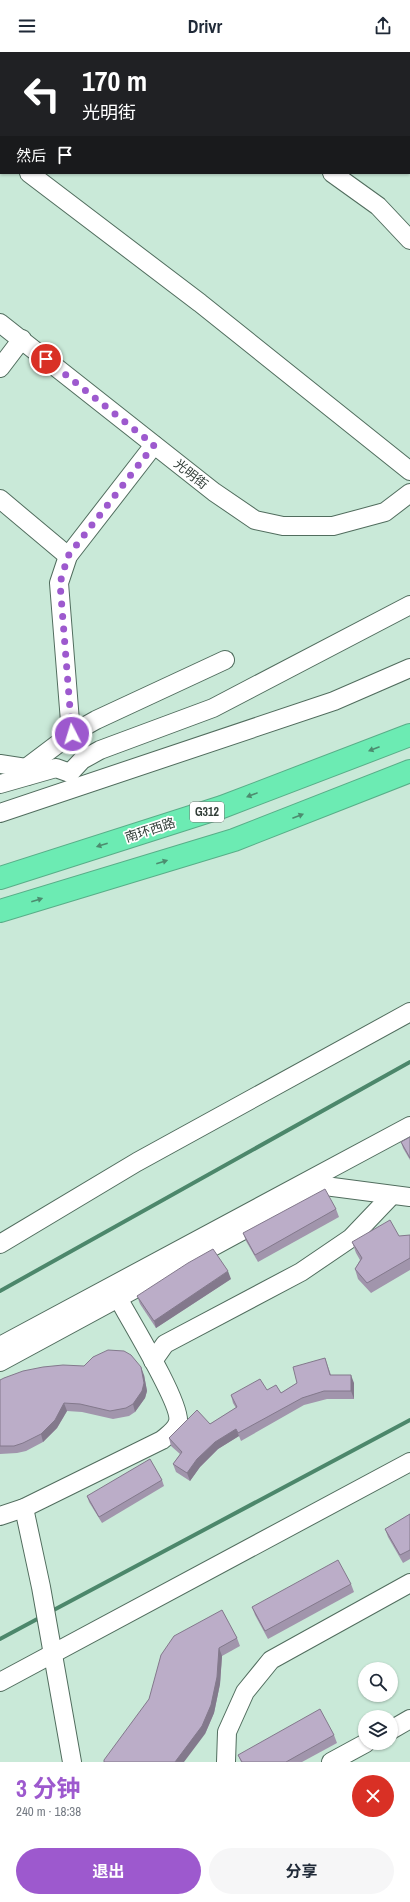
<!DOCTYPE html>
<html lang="zh">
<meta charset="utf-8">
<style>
:root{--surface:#fff;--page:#f6f6f7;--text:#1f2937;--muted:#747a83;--accent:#9d59ce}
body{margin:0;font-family:"Archivo Narrow","Noto Sans SC",sans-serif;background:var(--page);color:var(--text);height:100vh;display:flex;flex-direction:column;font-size:15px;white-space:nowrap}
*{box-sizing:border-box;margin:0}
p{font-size:13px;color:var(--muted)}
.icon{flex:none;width:22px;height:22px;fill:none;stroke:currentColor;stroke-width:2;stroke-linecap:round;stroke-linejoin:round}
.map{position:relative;height:1710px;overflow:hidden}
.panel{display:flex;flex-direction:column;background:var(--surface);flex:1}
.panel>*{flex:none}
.banner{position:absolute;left:0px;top:0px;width:410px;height:122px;box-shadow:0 1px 3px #0004;background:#202124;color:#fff;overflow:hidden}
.fabs{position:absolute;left:358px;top:1610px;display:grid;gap:8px}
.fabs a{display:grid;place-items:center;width:40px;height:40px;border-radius:50%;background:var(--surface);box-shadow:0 1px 3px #0004;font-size:20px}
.pin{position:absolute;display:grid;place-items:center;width:34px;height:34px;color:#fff;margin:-17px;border:2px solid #fff;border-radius:50%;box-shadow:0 1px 4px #0007}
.me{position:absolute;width:44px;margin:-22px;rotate:355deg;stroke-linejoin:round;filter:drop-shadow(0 0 3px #0008)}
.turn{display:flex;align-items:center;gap:14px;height:84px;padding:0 16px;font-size:18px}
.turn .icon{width:52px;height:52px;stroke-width:2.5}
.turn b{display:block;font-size:28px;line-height:34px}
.then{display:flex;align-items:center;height:38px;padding:0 16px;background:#0003;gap:8px;font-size:15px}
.round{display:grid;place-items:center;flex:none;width:42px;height:42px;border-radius:21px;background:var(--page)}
.summary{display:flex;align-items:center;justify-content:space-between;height:68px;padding:0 16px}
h1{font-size:24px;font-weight:700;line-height:30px;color:var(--accent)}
.button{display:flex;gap:8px;margin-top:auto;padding:8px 16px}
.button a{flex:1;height:46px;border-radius:24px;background:var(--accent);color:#fff;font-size:16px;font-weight:700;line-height:46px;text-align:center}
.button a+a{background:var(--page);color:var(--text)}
header{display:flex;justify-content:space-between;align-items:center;height:52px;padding:0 16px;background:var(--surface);font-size:18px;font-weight:700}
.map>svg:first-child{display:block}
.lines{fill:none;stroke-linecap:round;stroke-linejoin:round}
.stream{stroke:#4c876b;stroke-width:4}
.minor-casing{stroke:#516d5e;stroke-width:20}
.highway-casing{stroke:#58ae88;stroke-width:24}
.minor{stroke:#fff;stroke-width:18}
.highway{stroke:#6cebb3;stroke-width:22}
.wall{fill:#a195ac}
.shaded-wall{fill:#83798c}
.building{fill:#bbadc8;stroke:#83798c}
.oneway{fill:#4c8c6f}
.route{stroke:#9d59ce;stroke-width:7;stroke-dasharray:0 12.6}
.labels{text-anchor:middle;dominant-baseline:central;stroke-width:3.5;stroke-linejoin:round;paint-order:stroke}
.shield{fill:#fff;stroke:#707874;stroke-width:1}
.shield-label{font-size:12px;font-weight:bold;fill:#323e38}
.street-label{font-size:13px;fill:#323e38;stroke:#fff}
</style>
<header><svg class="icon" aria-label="menu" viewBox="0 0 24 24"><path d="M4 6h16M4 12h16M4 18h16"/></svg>Drivr<svg class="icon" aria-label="share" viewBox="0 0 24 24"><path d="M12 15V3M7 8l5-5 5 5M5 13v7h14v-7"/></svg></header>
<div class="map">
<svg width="410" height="1710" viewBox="0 0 410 1710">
<rect width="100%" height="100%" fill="#c9e9d8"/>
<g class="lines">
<g class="stream">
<path d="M 0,1239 L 410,1010"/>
<path d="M 50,1560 L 410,1368"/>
<path d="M 0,1587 L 41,1565"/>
</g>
<g class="minor-casing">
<g id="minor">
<path d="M 174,0 L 175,1"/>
<path d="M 0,101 L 1,102"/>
<path d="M 29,121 L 200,251 L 410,419"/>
<path d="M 332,121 L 378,154 L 410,188"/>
<path d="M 0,271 L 214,440 L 255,468 L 283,474 L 333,474 L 385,460 L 410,441"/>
<path d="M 0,316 L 22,287"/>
<path d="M 0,447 L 68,504"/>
<path d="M 71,682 L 59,531 L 68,504 L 154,393"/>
<path d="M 0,712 L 26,716"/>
<path d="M 70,721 L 82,708 L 100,698 L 213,656 L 410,553"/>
<path d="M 27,724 L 26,716 L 71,682 L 96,668 L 225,608"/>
<path d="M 0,732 L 56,716 L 70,721"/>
<path d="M 0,761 L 334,649 L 410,616"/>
<path d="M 0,1192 L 137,1110 L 410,960"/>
<path d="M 0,1294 L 410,1074"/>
<path d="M 153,1309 L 165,1292 L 301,1220 L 351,1186 L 392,1143"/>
<path d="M 0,1310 L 325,1134 L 410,1145"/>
<path d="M 24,1456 L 41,1535 L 72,1710"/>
<path d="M 0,1464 L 24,1456 L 162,1388 C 168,1383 176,1378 178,1370 C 182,1353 129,1266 118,1246"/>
<path d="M 0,1630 L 410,1410"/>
<path d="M 391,1678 L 410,1667"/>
<path d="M 226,1710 L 227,1680 L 245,1640 L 271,1608 L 410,1531"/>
<path d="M 331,1710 L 366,1691"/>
</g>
</g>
<g class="highway-casing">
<g id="highway">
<path d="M 0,826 L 222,755 L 410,683"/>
<path d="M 0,859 L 234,788 L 410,719"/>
</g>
</g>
<use href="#minor" class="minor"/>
<use href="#highway" class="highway"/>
</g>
<g class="wall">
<path d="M 410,1085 L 410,1108 L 403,1096 L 401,1090 Z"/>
<path d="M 336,1157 L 339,1165 L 258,1210 L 246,1189 L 243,1181 Z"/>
<path d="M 410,1183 L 410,1218 L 371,1241 L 358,1227 L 355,1217 L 360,1208 L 356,1201 L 352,1190 Z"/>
<path d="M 231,1227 L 156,1276 L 140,1252 L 137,1244 Z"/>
<path d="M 325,1306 L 331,1323 L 354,1331 L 354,1347 L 327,1347 L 304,1353 L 241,1389 L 239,1384 L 218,1397 L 200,1415 L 190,1429 L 176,1420 L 173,1412 L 180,1402 L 171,1394 L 169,1386 L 210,1372 L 236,1356 L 233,1351 L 231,1343 L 267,1338 L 281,1341 L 297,1331 Z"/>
<path d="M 84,1314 L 144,1323 L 147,1339 L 145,1346 L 135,1360 L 129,1364 L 113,1367 L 82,1360 L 67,1359 L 57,1376 L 43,1390 L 26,1399 L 17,1401 L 0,1402 L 0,1328 Z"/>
<path d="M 162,1428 L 164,1434 L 102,1471 L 89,1450 L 87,1444 Z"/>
<path d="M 410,1462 L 410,1507 L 403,1511 L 388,1485 L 385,1477 Z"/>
<path d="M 351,1532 L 354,1540 L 268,1587 L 255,1563 L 252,1555 Z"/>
<path d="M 222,1558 L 237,1586 L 240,1594 L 222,1604 L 220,1632 L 214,1661 L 205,1682 Z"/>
<path d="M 334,1683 L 337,1691 L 302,1710 L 241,1710 L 238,1703 Z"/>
</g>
<g class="shaded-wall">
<path d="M 228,1219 L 231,1227 L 156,1276 L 154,1269 Z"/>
<path d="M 141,1315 L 144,1323 L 147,1339 L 145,1346 L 135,1360 L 133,1352 Z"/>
<path d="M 351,1323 L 354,1331 L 354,1347 L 351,1339 Z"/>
<path d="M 64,1351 L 67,1359 L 57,1376 L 43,1390 L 41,1382 Z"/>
<path d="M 236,1377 L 239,1384 L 218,1397 L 200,1415 L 190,1429 L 187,1421 L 197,1407 L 215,1390 Z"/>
<path d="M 219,1596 L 222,1604 L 220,1632 L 214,1661 L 205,1682 L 184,1710 L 175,1710 Z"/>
</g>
<g class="building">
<path d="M 410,1085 L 410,1106 L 401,1090 Z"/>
<path d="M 325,1137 L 336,1157 L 255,1203 L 243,1181 Z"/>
<path d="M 390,1168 L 399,1184 L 410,1183 L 410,1206 L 367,1231 L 355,1217 L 362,1206 L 352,1190 Z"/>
<path d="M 213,1197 L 228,1219 L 154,1269 L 137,1244 L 188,1211 Z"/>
<path d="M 108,1298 L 124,1299 L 131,1303 L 141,1315 L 144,1331 L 142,1339 L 133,1352 L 126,1356 L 110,1359 L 80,1352 L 64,1351 L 55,1368 L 41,1382 L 23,1391 L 14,1394 L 0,1394 L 0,1328 L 4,1326 L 23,1319 L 43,1315 L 63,1313 L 84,1314 L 93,1305 Z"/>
<path d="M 325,1306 L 330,1323 L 351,1323 L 351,1339 L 324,1339 L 302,1346 L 238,1381 L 236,1377 L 215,1390 L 197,1407 L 187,1421 L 173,1412 L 182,1400 L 169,1386 L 197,1358 L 210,1372 L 237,1355 L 231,1343 L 260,1327 L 267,1338 L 276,1333 L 281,1341 L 297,1331 L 293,1315 Z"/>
<path d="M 150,1407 L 162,1428 L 99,1465 L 87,1444 Z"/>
<path d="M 410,1462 L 410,1498 L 400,1503 L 385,1477 Z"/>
<path d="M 338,1508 L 351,1532 L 265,1579 L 252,1555 Z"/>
<path d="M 222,1558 L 237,1586 L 219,1596 L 217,1625 L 211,1653 L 202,1674 L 175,1710 L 104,1710 L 104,1708 L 149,1647 L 161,1603 L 174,1584 Z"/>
<path d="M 320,1657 L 334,1683 L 286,1710 L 242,1710 L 238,1703 Z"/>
</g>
<defs><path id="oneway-solid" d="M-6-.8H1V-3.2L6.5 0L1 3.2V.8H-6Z"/></defs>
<g class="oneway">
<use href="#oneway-solid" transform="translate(374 697) rotate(159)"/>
<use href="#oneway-solid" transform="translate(252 743) rotate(159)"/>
<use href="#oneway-solid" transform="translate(298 764) rotate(-21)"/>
<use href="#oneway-solid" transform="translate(102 793) rotate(162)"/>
<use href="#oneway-solid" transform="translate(162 810) rotate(-17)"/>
<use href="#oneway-solid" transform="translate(37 848) rotate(-17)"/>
</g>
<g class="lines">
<path class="route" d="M 46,307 L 154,393 L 68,504 L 60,531 L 72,682"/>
</g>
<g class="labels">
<rect class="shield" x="190" y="750" width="34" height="20" rx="3"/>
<g class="shield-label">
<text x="207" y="760">G312</text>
</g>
<g class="street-label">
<text transform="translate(191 422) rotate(39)">光明街</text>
<text transform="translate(150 778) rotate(-18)">南环西路</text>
</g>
</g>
</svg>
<div class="fabs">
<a><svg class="icon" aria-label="search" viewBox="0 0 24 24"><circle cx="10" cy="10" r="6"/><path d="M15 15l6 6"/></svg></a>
<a><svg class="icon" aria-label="layers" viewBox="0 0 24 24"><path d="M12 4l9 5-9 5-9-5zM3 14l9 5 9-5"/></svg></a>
</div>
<div class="pin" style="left:46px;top:307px;background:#d93025"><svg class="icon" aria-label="arrive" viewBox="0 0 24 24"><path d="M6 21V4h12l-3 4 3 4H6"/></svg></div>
<svg class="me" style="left:72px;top:682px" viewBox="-20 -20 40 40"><circle r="17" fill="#9d59ce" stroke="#fff" stroke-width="3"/><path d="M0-11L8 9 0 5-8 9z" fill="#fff"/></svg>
<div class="banner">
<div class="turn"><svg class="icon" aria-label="left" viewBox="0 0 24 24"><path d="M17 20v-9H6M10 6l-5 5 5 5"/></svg><div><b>170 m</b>光明街</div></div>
<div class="then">然后<svg class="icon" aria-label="arrive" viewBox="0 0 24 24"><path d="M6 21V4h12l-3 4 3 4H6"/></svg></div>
</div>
</div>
<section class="panel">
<div class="summary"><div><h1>3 分钟</h1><p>240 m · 18:38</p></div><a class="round" style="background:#d93025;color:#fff"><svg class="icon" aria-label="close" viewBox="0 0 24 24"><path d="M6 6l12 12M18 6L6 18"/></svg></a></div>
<div class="button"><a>退出</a><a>分享</a></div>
</section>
